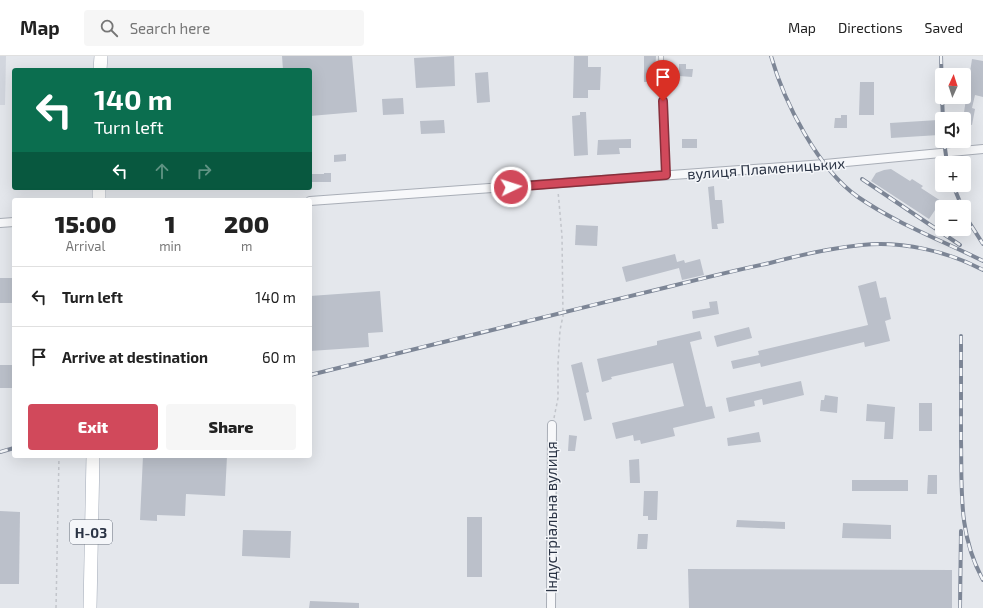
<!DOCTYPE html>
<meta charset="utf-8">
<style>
:root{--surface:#fff;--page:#f6f6f6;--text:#222;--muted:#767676;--line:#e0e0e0;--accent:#d1495b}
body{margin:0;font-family:"Exo 2",sans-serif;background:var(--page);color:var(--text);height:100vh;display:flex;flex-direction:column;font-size:15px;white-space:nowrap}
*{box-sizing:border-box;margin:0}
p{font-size:13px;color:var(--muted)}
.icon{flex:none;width:22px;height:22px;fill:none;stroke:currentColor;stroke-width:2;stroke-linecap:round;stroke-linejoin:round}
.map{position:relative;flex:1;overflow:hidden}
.details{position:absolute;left:12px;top:142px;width:300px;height:260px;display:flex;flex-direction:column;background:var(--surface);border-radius:4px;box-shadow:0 4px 16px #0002}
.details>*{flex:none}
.hud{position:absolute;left:12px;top:12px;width:300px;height:122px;border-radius:4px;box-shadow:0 4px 16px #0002;background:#0b6e4f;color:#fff;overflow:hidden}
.needle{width:26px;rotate:3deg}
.buttons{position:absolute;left:935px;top:12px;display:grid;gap:8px}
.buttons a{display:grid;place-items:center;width:36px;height:36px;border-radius:4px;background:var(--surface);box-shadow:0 4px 16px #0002;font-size:20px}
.pin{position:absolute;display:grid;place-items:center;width:34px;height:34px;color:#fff;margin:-41px -17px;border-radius:50% 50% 50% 0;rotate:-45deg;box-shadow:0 0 4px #0007}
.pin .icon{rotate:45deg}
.me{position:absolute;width:44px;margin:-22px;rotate:86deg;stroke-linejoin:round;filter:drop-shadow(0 0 3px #0008)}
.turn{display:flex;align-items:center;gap:14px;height:84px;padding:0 16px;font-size:18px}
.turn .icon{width:52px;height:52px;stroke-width:2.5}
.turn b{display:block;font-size:28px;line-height:34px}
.lanes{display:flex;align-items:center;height:38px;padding:0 16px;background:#0003;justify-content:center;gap:20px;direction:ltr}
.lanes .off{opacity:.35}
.eta{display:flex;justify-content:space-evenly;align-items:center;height:68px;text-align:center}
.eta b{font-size:24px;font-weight:800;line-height:28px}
.action{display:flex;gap:8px;margin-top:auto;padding:8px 16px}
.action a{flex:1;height:46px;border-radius:4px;background:var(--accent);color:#fff;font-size:16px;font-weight:800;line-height:46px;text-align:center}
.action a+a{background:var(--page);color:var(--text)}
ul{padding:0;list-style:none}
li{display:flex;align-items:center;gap:12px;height:60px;padding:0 16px;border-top:1px solid var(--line)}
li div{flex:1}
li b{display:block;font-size:15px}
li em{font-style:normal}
header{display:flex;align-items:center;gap:24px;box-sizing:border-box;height:56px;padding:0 20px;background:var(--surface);border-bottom:1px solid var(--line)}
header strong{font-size:19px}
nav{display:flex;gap:22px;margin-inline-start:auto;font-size:14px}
.search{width:280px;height:36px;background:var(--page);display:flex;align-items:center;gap:10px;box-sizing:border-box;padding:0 14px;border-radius:4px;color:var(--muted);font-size:15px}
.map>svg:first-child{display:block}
.built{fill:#d2d6de}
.building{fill:#bbc0ca}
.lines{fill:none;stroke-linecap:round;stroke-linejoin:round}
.service-casing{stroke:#a9aeb7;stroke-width:5.5}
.minor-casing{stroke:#a9aeb7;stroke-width:10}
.primary-casing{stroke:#a3abb8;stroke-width:14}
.path{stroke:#c2c5cb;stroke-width:1.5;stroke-dasharray:3 3;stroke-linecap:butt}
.service{stroke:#f7f8fa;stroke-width:4}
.minor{stroke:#f7f8fa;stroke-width:8}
.primary{stroke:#fff;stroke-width:13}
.rail-casing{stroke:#7d8696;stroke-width:4}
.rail{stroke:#f4f6f9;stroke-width:2.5;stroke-dasharray:8;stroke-linecap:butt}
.route-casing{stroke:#882f3b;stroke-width:10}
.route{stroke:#d1495b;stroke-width:7}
.labels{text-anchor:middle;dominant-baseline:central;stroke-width:3;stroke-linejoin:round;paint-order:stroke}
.shield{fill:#f4f6f9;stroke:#676e7b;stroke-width:1}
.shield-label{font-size:14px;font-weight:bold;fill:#2b3445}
.street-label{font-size:15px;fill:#2b3445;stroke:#f4f6f9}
</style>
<header>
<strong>Map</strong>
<div class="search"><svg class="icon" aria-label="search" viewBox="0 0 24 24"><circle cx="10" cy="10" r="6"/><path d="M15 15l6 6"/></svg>Search here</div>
<nav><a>Map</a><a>Directions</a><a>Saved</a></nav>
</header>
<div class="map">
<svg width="983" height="552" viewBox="0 0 983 552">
<rect width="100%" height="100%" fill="#e4e7ec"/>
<path class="built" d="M 0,0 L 6,0 L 5,49 L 0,49 Z"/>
<g class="building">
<path d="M 282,0 L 352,0 L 357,56 L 310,60 L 310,14 L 283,14 Z"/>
<path d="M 454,0 L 455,30 L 416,32 L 414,2 Z"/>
<path d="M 574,0 L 588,0 L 588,11 L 601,11 L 600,34 L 588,34 L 588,42 L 573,42 Z"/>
<path d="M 644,0 L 656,0 L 655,15 L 651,15 L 650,26 L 644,26 Z"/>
<path d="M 972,3 L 983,5 L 983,41 L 975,39 L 972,52 L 975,53 L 972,69 L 964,68 L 964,63 L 963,63 Z"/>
<path d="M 679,8 L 686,8 L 686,13 L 693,13 L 692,21 L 679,20 Z"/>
<rect x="665" y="14" width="12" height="8"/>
<path d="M 488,16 L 490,46 L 477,47 L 475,17 Z"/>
<path d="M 860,26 L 874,26 L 874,59 L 859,59 Z"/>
<path d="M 403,42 L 404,58 L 383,59 L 382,43 Z"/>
<path d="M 580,56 L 586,56 L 588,99 L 574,100 L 572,60 L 580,59 Z"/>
<path d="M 841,59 L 847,59 L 847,72 L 834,72 L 835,62 L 841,62 Z"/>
<path d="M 444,64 L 445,77 L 421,78 L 420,65 Z"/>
<path d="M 938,64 L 939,79 L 891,82 L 890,67 Z"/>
<path d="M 631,83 L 631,92 L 619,92 L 620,98 L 597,99 L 598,84 Z"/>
<rect x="682" y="83" width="15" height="9"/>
<path d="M 346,98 L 346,105 L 334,106 L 334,99 Z"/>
<path d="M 891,113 L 910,125 L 912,123 L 923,130 L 921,132 L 941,145 L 929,163 L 871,125 L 876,117 L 884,114 Z"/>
<path d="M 324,117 L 331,117 L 331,126 L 310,126 L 310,118 L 324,118 Z"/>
<path d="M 714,130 L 715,144 L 722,144 L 724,167 L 717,168 L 718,173 L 712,173 L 708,131 Z"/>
<path d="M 576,169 L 598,170 L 597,190 L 575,189 Z"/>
<path d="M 675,198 L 677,206 L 684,204 L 685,207 L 700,203 L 704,219 L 682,224 L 679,212 L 626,226 L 622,211 Z"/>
<rect x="0" y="222" width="14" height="25"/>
<path d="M 876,225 L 880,242 L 886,241 L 891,263 L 885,265 L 890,285 L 865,291 L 864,286 L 761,311 L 760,307 L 733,313 L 731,305 L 759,299 L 758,295 L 868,269 L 858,230 Z"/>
<path d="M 380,235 L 383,276 L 368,277 L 369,291 L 310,295 L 310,240 Z"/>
<path d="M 717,245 L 719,258 L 693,263 L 692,255 L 710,252 L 709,246 Z"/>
<path d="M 749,271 L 752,282 L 717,291 L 714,280 Z"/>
<path d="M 700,275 L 702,283 L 690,286 L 706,351 L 712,350 L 715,362 L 673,372 L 675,380 L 641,388 L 640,384 L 634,385 L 633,379 L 616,383 L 612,367 L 684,350 L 673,307 L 611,321 L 612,323 L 602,326 L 597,303 L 657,289 L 657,285 Z"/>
<path d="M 582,306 L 589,336 L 586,337 L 592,363 L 584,365 L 571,309 Z"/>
<rect x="0" y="309" width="14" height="23"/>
<path d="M 801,325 L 804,339 L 763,349 L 762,343 L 754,345 L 755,350 L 729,356 L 726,342 Z"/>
<path d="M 825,339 L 838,341 L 837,357 L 820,355 L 821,344 L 824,344 Z"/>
<rect x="919" y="347" width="13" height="28"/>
<path d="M 867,348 L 895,351 L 893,383 L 884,383 L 885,366 L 866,365 Z"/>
<path d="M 759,376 L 761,386 L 728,390 L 727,382 Z"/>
<path d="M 569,379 L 577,380 L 575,395 L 568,395 Z"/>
<path d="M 143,400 L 227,400 L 225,440 L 186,438 L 185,460 L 157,459 L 157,465 L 140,464 Z"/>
<path d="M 639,403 L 640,427 L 630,427 L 629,404 Z"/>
<path d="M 928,419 L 937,419 L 937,438 L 927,438 Z"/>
<rect x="852" y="424" width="56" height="11"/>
<path d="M 644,435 L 658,435 L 657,464 L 648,464 L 648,460 L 643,460 Z"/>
<path d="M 0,455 L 20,456 L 19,528 L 0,528 Z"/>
<rect x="467" y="461" width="15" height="60"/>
<path d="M 737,464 L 785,466 L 785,473 L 736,471 Z"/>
<path d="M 843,467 L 891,469 L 891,483 L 842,482 Z"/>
<path d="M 243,474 L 291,475 L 290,502 L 242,500 Z"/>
<path d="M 638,478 L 648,478 L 647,493 L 637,493 Z"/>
<path d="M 688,513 L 952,514 L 952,552 L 689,552 Z"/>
<path d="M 310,545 L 359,547 L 359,552 L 309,552 Z"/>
</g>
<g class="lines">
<g class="service-casing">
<path id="service" d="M 661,0 L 666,119"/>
</g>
<g class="minor-casing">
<g id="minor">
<path d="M 310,145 L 825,108 L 983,93"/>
<path d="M 0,167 L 14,166"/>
<path d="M 551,552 L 552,369"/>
</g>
</g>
<g class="primary-casing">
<g id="primary">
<path d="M 100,14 L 101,0"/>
<path d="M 99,144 L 99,132"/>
<path d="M 90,552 L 93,400"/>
</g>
</g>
<g class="path">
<path d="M 554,362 L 558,342 L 558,308 L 560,274 L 563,260 L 562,180 L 558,135"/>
<path d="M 56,552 L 59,400"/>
</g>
<use href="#service" class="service"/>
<use href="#minor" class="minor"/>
<use href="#primary" class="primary"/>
<g class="rail-casing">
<g id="rail">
<path d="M 771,0 C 784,46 818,113 858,141 C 897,168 941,184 983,205"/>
<path d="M 941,0 L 942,36"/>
<path d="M 942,41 L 943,63"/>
<path d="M 944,85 L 947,107"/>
<path d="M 862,123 L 960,189"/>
<path d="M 953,129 L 962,151"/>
<path d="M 964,156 L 969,166 L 983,188"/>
<path d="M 961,280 C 961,315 961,350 961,384 C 962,435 958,478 983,524"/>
<path d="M 310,319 C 430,289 551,259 672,230 C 704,222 737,214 770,207 C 800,199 831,192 862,189 C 903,185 947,195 983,214"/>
<path d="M 0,396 L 14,392"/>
<path d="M 960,552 L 961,475"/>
</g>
</g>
<use href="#rail" class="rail"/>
</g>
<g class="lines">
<g class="route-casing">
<path id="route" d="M 511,131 L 666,119 L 663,45"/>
</g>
<use href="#route" class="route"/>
</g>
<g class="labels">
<rect class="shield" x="70" y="464" width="42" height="24" rx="3"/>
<g class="shield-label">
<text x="91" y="476">Н-03</text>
</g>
<g class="street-label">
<text transform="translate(766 112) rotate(-4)">вулиця Пламеницьких</text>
<text transform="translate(551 461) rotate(-90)">Індустріальна вулиця</text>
</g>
</g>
</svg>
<div class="buttons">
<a><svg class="needle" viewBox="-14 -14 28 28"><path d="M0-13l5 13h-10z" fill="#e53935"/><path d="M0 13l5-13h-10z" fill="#767676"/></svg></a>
<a><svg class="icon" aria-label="sound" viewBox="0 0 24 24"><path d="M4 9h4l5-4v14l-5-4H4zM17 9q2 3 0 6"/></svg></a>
<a>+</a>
<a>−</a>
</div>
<div class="pin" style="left:663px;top:45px;background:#d93025"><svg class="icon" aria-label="arrive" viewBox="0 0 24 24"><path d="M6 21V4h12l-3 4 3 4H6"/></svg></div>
<svg class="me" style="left:511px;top:131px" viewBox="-20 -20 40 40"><circle r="17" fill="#d1495b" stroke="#fff" stroke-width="3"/><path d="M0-11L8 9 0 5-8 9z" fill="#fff"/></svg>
<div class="hud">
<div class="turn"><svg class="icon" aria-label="left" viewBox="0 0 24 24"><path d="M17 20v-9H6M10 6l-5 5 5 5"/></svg><div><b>140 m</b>Turn left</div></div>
<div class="lanes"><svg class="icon" aria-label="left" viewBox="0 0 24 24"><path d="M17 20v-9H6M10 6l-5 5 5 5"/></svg><svg class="icon off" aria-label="ahead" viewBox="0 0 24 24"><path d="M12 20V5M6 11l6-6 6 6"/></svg><svg class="icon off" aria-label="right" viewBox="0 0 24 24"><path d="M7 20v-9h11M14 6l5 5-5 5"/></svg></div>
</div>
<section class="details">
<div class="eta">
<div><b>15:00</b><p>Arrival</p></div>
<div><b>1</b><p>min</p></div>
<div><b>200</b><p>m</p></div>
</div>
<ul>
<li><svg class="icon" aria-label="left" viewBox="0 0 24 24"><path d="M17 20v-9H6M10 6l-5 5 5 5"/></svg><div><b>Turn left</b></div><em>140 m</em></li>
<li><svg class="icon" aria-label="arrive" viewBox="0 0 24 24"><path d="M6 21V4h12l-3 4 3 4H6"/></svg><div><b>Arrive at destination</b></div><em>60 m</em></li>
</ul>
<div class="action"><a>Exit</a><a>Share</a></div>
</section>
</div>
